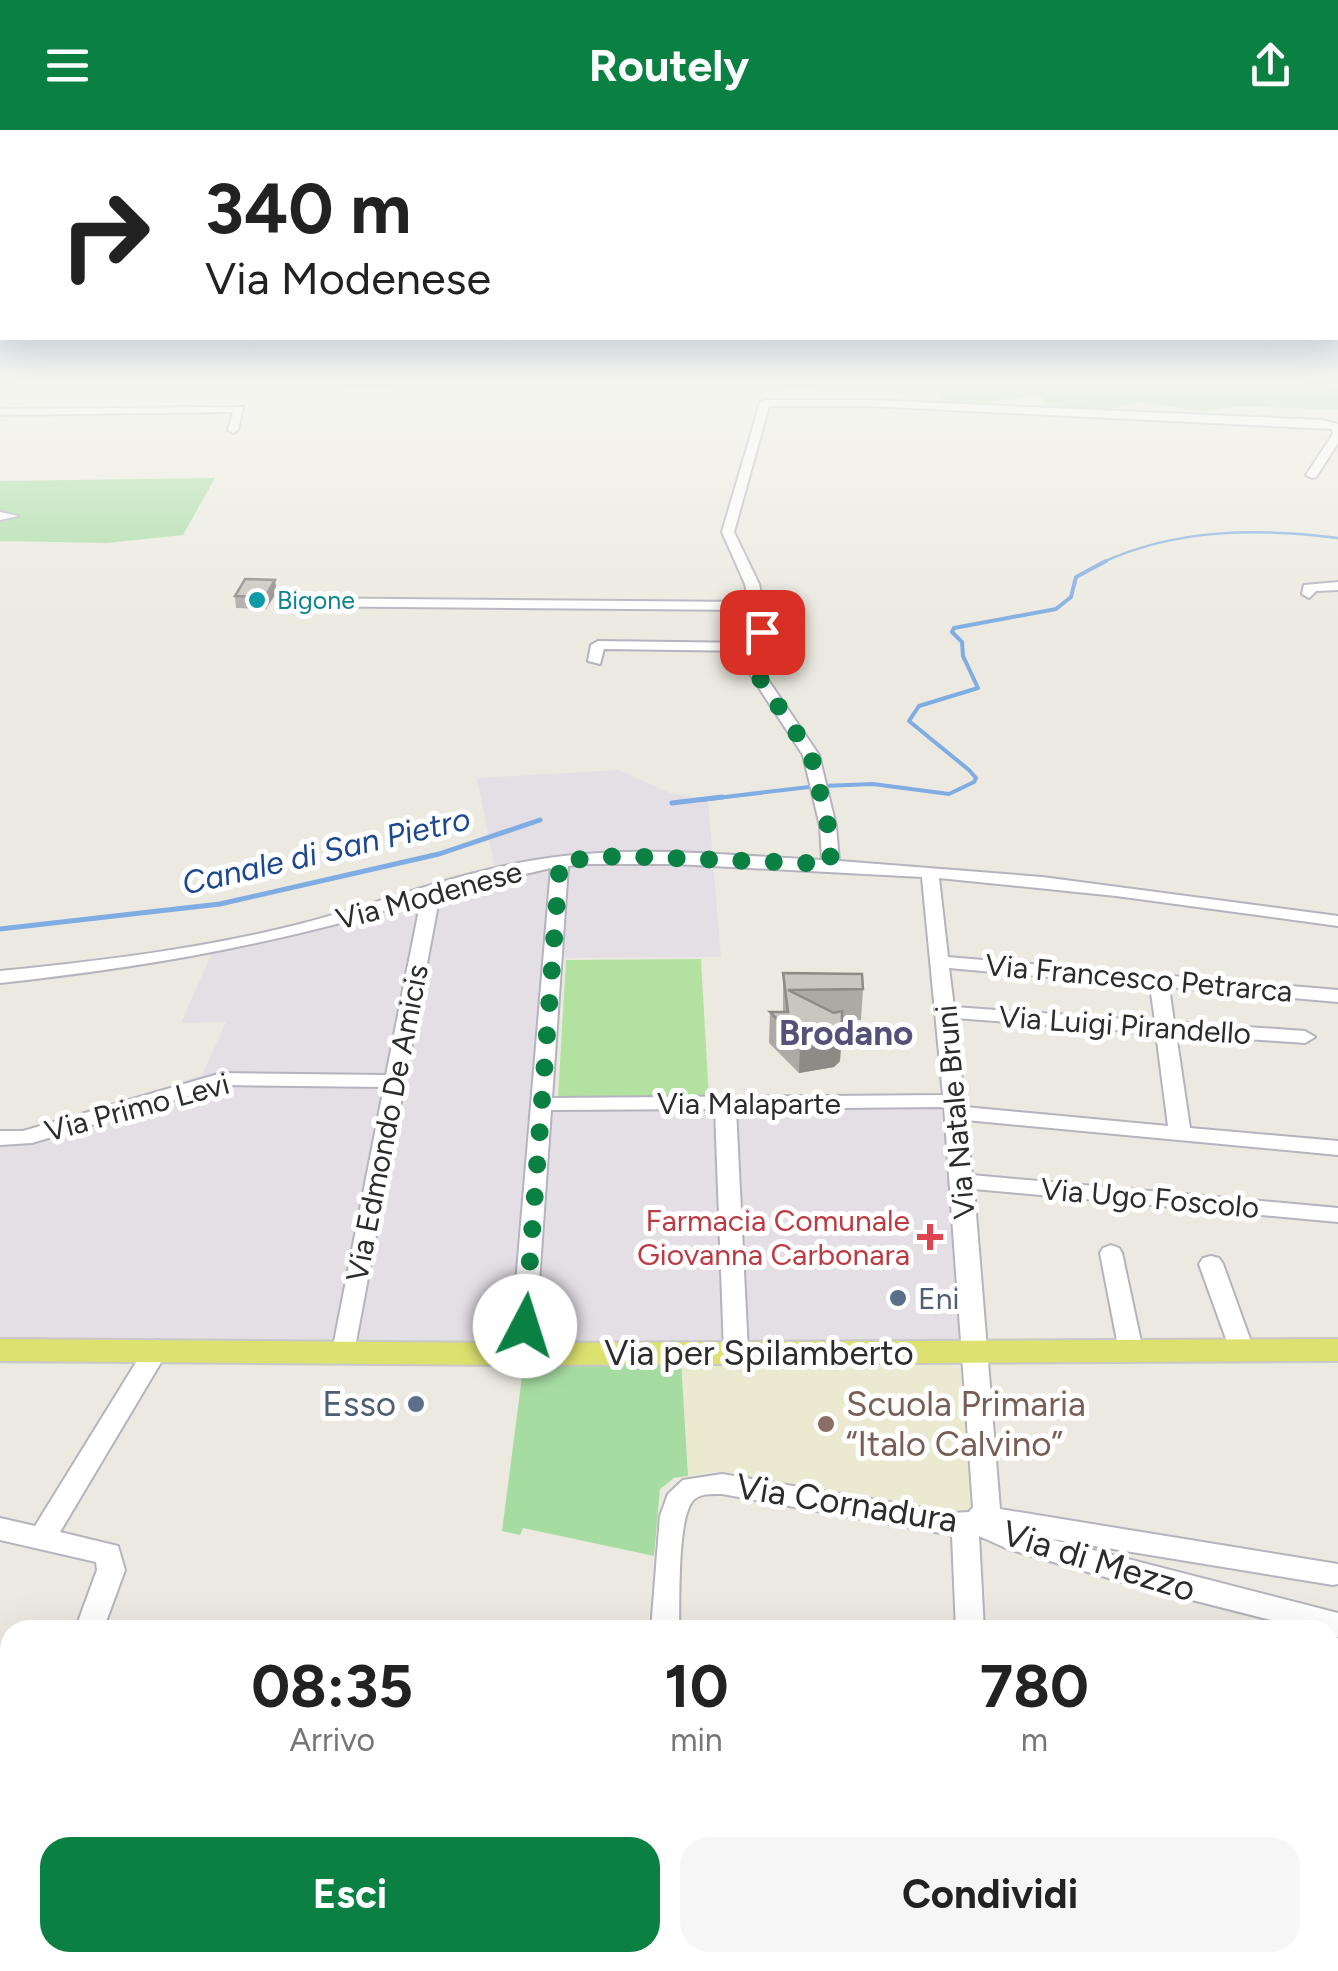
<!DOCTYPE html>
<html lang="it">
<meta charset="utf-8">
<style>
:root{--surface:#fff;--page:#f6f6f6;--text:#222;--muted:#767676;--accent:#0b8043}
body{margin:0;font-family:Figtree,sans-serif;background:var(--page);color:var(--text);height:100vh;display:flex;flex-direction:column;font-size:38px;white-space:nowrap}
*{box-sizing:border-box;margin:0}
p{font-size:32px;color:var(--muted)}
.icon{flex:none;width:55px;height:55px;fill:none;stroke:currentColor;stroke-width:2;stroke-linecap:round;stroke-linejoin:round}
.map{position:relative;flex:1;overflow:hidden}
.sheet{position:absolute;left:0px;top:1490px;width:1340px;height:352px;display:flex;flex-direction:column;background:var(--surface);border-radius:30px 30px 0 0;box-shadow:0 10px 40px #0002}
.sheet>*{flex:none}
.banner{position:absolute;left:0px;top:0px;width:1340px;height:210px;box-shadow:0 10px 40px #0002;background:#fff;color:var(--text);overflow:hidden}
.pin{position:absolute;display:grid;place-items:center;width:85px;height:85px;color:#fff;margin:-42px;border-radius:20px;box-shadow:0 5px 15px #0006}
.me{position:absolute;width:110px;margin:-55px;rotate:5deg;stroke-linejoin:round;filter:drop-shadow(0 0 8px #0008)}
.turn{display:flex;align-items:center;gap:35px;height:210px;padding:0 40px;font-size:45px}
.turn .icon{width:130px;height:130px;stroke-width:2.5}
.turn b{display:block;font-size:70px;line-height:85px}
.eta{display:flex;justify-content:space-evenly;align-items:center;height:170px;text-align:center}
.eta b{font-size:60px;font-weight:700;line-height:70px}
.primary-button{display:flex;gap:20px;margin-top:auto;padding:20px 40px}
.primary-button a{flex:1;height:115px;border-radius:30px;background:var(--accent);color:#fff;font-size:40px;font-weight:700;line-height:115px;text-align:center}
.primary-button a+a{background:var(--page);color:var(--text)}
header{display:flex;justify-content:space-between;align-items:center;height:130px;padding:0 40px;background:var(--accent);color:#fff;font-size:45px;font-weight:700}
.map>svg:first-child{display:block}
.industrial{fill:#e3dfe5}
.education{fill:#ebead1}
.green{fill:#a6dca2}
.pitch{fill:#b3e2a0}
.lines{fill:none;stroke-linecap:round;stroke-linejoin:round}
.stream-far2{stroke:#7face2;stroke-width:2.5}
.stream-far1{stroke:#7face2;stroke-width:4}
.stream{stroke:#7face2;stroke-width:5}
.minor-casing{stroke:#b4b3be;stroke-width:4}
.major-casing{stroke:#c8c8c8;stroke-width:4}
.minor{fill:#fff;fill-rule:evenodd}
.major{fill:#dce16f;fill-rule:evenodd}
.wall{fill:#acaaa4}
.shaded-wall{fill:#8c8b86}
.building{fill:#c8c6bf;stroke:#8c8b86;stroke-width:2.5}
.route{stroke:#0b8043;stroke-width:18;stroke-dasharray:0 32.4}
.culture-dot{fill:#0f9aa8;stroke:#fff;stroke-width:4}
.health-dot{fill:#e0444e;stroke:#fff;stroke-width:4}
.service-dot{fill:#5c6f8a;stroke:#fff;stroke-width:4}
.education-dot{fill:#8d6e63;stroke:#fff;stroke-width:4}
.labels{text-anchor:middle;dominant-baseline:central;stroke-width:10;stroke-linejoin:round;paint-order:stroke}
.far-culture-label{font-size:25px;fill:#0d838f;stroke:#fff;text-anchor:start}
.street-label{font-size:30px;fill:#2c2c2c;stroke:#fff}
.health-label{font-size:30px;fill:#be3a42;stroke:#fff;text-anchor:end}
.service-label{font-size:30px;fill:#4e5e75;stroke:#fff;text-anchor:start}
.water-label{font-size:32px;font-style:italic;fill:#1d488f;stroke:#fff}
.quarter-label{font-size:35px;font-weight:bold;fill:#555178;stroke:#fff}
.near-street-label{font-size:35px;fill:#2c2c2c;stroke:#fff}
.near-service-label{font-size:35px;fill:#4e5e75;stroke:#fff;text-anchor:end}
.near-education-label{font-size:35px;fill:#785e54;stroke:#fff;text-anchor:start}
</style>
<header><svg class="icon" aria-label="menu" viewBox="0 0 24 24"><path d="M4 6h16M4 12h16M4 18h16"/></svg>Routely<svg class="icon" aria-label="share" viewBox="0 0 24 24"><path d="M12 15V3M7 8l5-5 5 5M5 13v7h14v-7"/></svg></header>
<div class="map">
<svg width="1338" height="1841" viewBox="0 0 1338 1841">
<rect width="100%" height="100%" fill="#eceae0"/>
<path class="industrial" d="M 619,640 L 670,663 L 708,670 L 721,827 L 563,828 L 555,970 L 939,967 L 974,1222 L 0,1234 L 0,1006 L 77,987 L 202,945 L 226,892 L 181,893 L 214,818 L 496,744 L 477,648 Z"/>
<g class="education">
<path d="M 681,1230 L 948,1230 L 964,1246 L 974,1378 L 960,1387 L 719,1341 L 688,1346 Z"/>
<path d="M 10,1810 L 10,1832 L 246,1833 L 244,1841 L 0,1841 Z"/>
</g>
<g class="green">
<path d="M 146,247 L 420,247 L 390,256 L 305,255 L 264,249 L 222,252 L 142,249 Z"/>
<path d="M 706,247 L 1292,247 L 1338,252 L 1338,280 L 1240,276 L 1203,281 L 1137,272 L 1101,282 L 1047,276 L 1039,264 L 980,274 L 941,273 L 939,261 L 986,259 L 928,248 L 893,249 L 889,260 C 849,265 809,260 770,252 C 750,247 727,250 706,247 Z"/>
<path d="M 215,348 L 183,405 L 107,413 L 0,411 L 0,351 Z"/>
<path d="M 681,1230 L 688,1346 L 674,1348 L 660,1359 L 654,1426 L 523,1398 L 520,1405 L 502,1401 L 524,1231 Z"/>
</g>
<path class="pitch" d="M 701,829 L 709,969 L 558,967 L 566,830 Z"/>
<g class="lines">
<path class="stream-far2" d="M 1101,433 C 1176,398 1258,398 1338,408"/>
<g class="stream-far1">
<path d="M 822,656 L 873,654 L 949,664 L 974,652 L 976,648 L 969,640 L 909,591 L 919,576 L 978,558 L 963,526 L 962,512 L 952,502 L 954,498 L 1056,479 L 1071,467 L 1076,447 L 1106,431"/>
<path d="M 700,670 L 809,657"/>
</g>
<g class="stream">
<path d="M 672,673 L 722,667"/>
<path d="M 0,799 L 220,774 L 439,724 L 540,690"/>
</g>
<g class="minor-casing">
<g id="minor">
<path d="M 765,270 L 869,270 L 1321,290 L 1338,294 L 1338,313 L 1316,347 L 1312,348 L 1306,345 L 1333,304 L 1332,299 L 869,276 L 769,276 L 734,402 L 759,454 L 769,503 L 762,541 L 819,625 L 836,696 L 839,731 L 1042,747 L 1338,786 L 1338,796 L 1116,766 L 939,748 L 948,827 L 1338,860 L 1338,872 L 1169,857 L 1174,892 L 1305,901 L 1315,907 L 1305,913 L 1176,904 L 1190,998 L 1338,1011 L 1338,1025 L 966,990 L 972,1045 L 1338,1078 L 1338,1092 L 974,1059 L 1000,1379 L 1338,1434 L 1338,1454 L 1333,1455 L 1046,1408 L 1338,1483 L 1338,1507 L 1330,1505 L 1330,1500 L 1310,1500 L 1133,1455 L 1008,1419 L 979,1406 L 984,1500 L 956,1500 L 952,1405 L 722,1364 C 712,1364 698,1363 692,1372 C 677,1392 680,1473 679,1500 L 651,1500 L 660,1386 L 668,1364 L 683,1350 L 722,1344 L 953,1383 L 969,1382 L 973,1377 L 944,977 L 736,979 L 748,1222 L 745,1228 L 736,1231 L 727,1228 L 724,1222 L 715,979 L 551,980 L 534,1224 L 531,1230 L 522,1233 L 513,1230 L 510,1224 L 551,738 L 440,764 L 353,1228 L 344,1231 L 335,1228 L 332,1222 L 384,957 L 223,955 L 32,1013 L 0,1015 L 0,1001 L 23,1001 L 222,943 L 386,945 L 421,770 C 277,814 149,837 0,853 L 0,841 C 101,831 202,819 300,794 C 388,771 473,736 564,726 C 649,716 737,726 822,730 L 820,696 L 803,625 L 748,541 L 752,521 L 604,519 L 600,534 L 588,531 L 591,515 L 598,511 L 753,513 L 755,503 L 751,480 L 283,476 L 276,472 L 283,468 L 749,472 L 745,454 L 722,402 L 760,273 ZM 585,734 L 675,734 L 922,747 L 943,965 L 552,968 L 568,736 ZM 949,838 L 1150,856 L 1155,891 L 954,877 ZM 955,888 L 1156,903 L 1168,996 L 965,977 Z"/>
<path d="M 243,277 L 238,300 L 233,303 L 228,300 L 233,282 L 0,285 L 0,279 Z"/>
<path d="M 0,382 L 18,386 L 0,390 Z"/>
<path d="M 1338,452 L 1338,460 L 1316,461 L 1309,468 L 1302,464 L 1304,455 Z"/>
<path d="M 1111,1115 L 1119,1118 L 1122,1123 L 1143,1221 L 1140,1227 L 1131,1230 L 1122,1227 L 1119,1221 L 1100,1123 L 1103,1118 Z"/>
<path d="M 1211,1126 L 1219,1128 L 1223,1134 L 1254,1220 L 1251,1226 L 1242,1229 L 1233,1226 L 1230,1220 L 1199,1134 L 1203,1128 Z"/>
<path d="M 157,1210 L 166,1213 L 169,1219 L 60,1402 L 118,1416 L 125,1440 L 103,1500 L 75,1500 L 97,1440 L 96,1432 L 0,1410 L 0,1388 L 35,1396 L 148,1213 Z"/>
<path d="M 0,1552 L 10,1554 L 10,1580 L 0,1578 Z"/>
<path d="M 10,1699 L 10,1770 L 0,1770 L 0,1703 Z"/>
<path d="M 363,1832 L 397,1832 L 395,1841 L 361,1841 Z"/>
<path d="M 492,1832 L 526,1832 L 525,1841 L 491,1841 Z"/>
<rect x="626" y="1832" width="34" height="9"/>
<path d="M 1172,1832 L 1206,1832 L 1208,1841 L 1174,1841 Z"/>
</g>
</g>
<g class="major-casing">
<path id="major" d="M 0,1209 L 522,1213 L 1338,1209 L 1338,1231 L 522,1235 L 0,1231 Z"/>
</g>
<use href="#minor" class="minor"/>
<use href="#major" class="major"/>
</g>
<g class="wall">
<path d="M 277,462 L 266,479 L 236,478 L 235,466 Z"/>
<path d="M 783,843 L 863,859 L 861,890 L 842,890 L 840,931 L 834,937 L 799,943 L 769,913 L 770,882 L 783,882 Z"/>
</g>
<g class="shaded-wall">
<path d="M 275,450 L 277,462 L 266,479 L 265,467 Z"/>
<path d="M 842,900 L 840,931 L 834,937 L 799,943 L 800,912 Z"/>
</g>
<g class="building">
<path d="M 245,449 L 275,450 L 265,467 L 235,466 Z"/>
<path d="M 783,843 L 862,844 L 863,859 L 788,860 L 834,883 L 842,881 L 842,900 L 836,906 L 800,912 L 770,882 L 788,882 Z"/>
</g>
<linearGradient id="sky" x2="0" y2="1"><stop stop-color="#7eb1e6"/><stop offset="0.49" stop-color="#f6f6f1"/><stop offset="1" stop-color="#f6f6f1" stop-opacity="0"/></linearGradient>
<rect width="1338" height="504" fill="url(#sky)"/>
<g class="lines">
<path class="route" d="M 525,1196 L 560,731 L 618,726 L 831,734 L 828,696 L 811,625 L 755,541 L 762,502"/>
</g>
<circle class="culture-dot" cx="257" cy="470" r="10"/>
<path class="health-dot" d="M925 1092h10v10h10v10h-10v10h-10v-10h-10v-10h10z"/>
<g class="service-dot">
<circle cx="898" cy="1168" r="10"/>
<circle cx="416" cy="1274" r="10"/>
</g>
<circle class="education-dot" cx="826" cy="1294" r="10"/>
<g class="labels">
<g class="far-culture-label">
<text x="277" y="470">Bigone</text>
</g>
<g class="street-label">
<text transform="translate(429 765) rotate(-15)">Via Modenese</text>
<text transform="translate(1139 848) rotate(5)">Via Francesco Petrarca</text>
<text transform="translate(1125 895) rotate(4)">Via Luigi Pirandello</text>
<text x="749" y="973">Via Malaparte</text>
<text transform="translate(137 977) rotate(-15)">Via Primo Levi</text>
<text transform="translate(955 982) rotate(-95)">Via Natale Bruni</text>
<text transform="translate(387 993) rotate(-79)">Via Edmondo De Amicis</text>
<text transform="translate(1150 1068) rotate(5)">Via Ugo Foscolo</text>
</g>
<g class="health-label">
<text x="910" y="1090">Farmacia Comunale<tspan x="910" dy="34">Giovanna Carbonara</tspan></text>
</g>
<g class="service-label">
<text x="918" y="1168">Eni</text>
</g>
<g class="water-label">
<text transform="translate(326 721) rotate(-13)">Canale di San Pietro</text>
</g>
<g class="quarter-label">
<text x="846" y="903">Brodano</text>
</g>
<g class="near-street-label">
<text x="759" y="1223">Via per Spilamberto</text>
<text transform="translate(847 1373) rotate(9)">Via Cornadura</text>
<text transform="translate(1099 1431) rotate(17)">Via di Mezzo</text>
</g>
<g class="near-service-label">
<text x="396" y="1274">Esso</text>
</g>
<g class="near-education-label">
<text x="846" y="1274">Scuola Primaria<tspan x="846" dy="40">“Italo Calvino”</tspan></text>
</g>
</g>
</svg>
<div class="pin" style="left:762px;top:502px;background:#d93025"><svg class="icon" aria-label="arrive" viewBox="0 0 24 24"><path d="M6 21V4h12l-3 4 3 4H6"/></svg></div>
<svg class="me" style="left:525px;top:1196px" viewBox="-20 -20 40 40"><circle r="19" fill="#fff"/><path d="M0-13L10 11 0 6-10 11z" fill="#0b8043"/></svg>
<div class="banner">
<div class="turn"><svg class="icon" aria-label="right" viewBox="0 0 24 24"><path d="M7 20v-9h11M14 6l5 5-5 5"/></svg><div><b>340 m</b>Via Modenese</div></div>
</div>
<section class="sheet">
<div class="eta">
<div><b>08:35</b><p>Arrivo</p></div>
<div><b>10</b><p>min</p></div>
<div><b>780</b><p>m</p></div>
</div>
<div class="primary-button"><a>Esci</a><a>Condividi</a></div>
</section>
</div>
